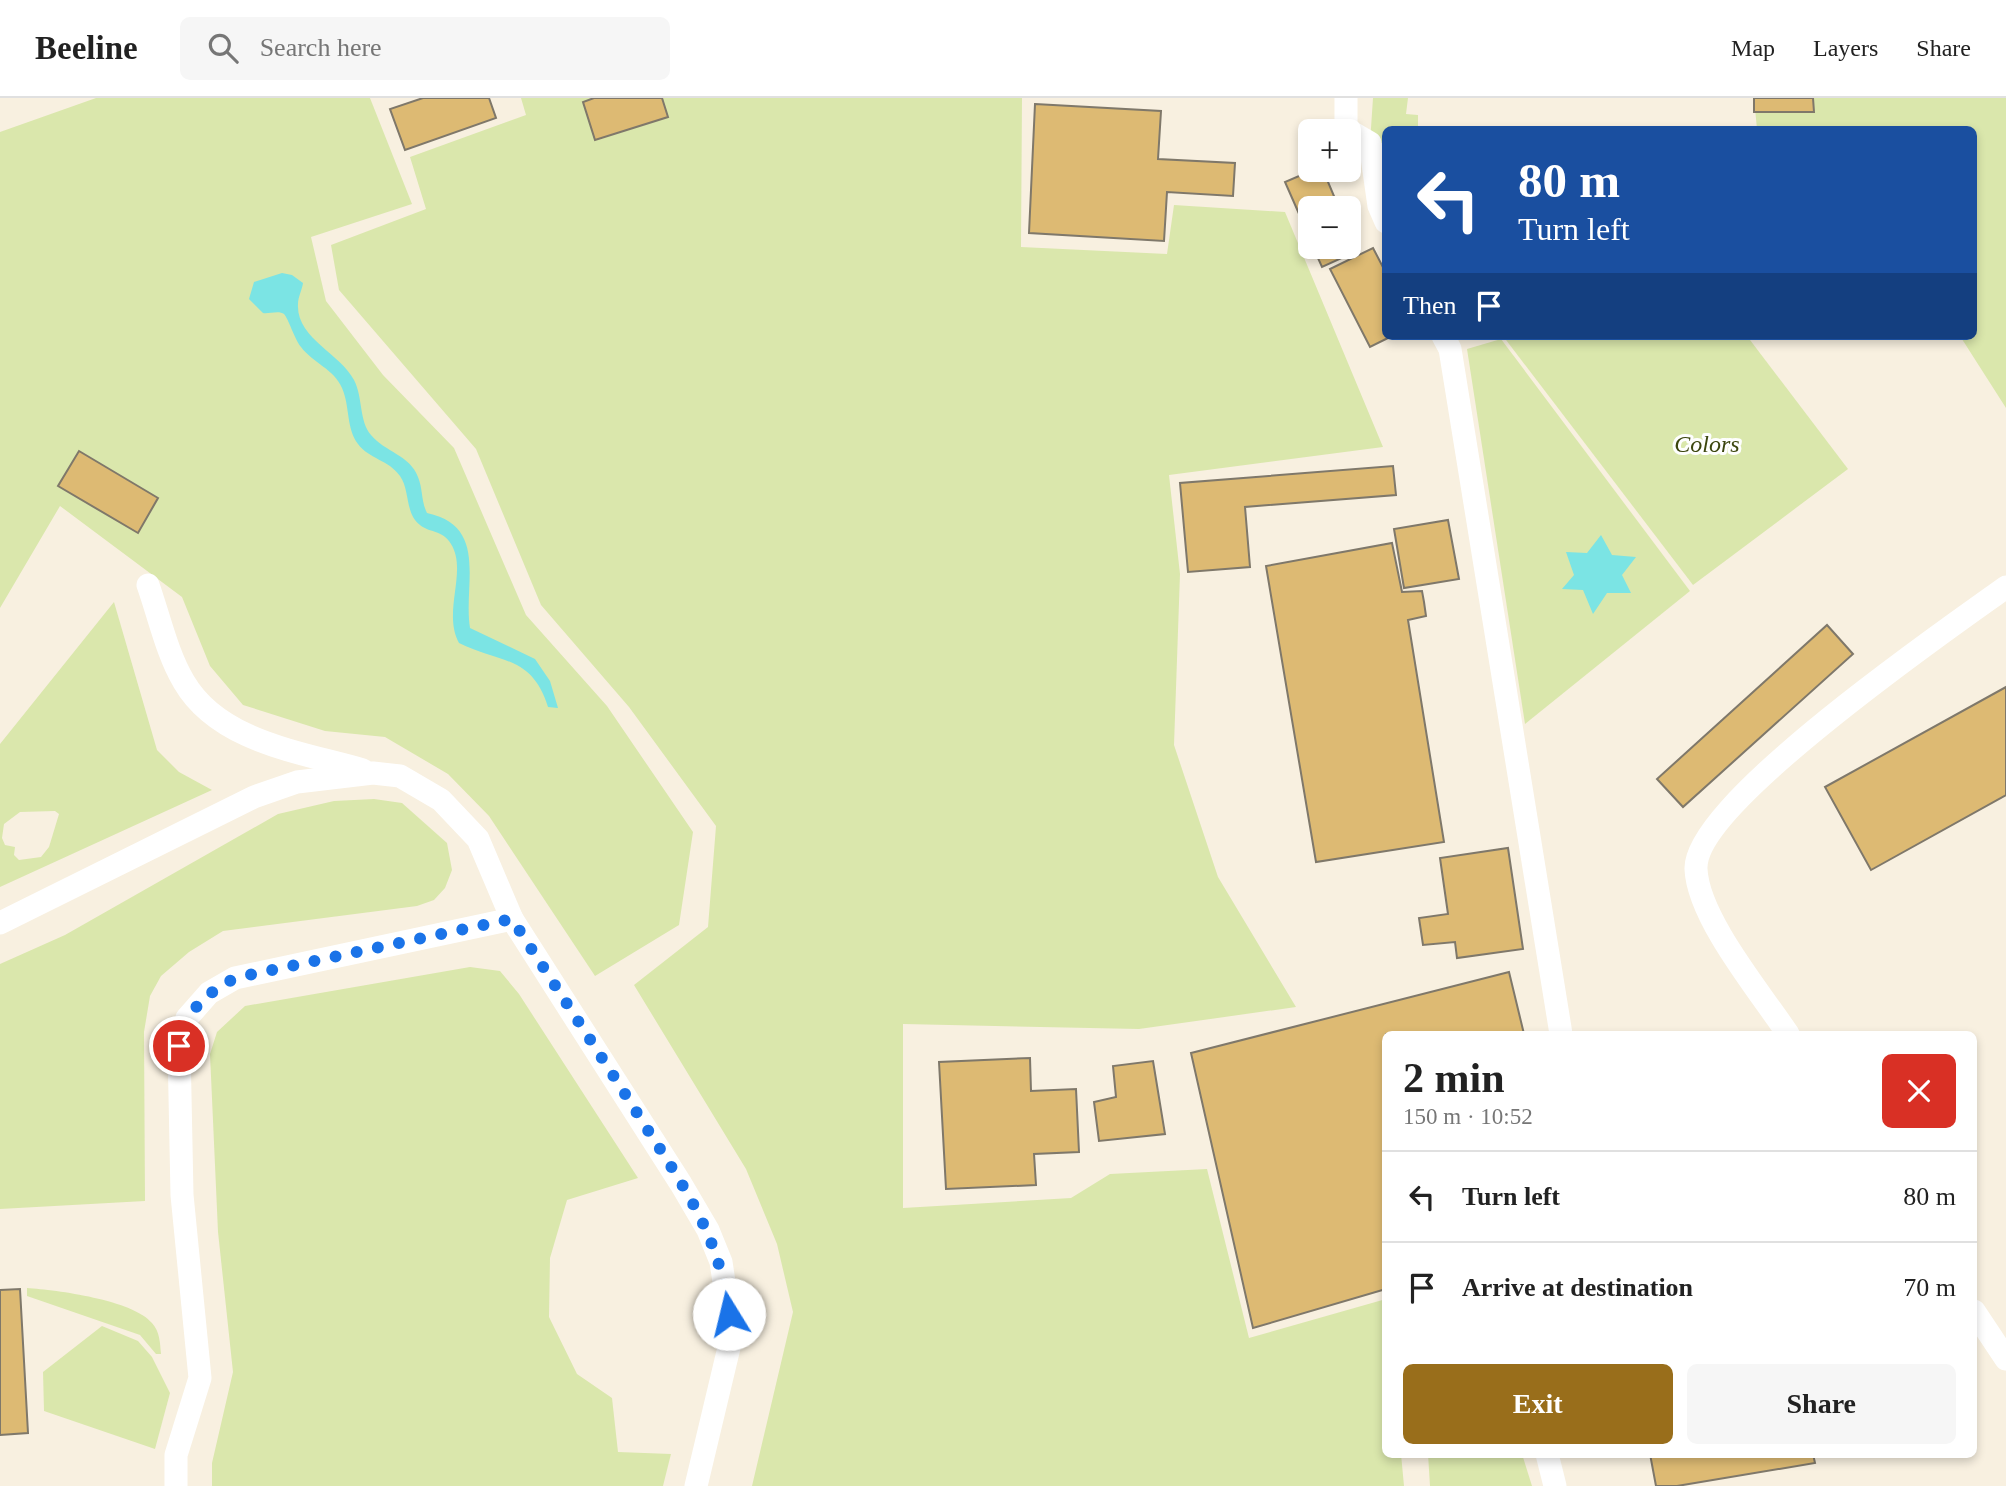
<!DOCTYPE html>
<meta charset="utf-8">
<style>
:root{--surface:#fff;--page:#f6f6f6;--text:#222;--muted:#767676;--line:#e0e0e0;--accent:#996e1b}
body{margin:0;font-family:"Times New Roman",serif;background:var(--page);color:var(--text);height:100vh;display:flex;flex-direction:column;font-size:26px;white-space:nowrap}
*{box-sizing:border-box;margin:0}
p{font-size:23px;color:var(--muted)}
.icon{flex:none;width:38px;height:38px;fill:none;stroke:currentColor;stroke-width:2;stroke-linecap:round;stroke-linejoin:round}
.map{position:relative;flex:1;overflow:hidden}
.details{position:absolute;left:1382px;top:933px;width:595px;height:427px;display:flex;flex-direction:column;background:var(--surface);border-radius:10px;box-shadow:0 4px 10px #0003}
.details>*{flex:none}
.hud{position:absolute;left:1382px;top:28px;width:595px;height:214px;border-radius:10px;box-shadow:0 4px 10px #0003;background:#1a4fa0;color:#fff;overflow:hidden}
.controls{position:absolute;left:1298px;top:21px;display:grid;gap:14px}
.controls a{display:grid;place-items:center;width:63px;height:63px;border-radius:10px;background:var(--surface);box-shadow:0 4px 10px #0003;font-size:35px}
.pin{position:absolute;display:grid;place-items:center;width:60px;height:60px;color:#fff;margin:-30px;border:4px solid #fff;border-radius:50%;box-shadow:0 2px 7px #0007}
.me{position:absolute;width:77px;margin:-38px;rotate:351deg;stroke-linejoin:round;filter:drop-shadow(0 0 5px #0008)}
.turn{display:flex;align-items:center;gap:24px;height:147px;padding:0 21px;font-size:32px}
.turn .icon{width:91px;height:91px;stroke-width:2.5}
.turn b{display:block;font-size:49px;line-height:60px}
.then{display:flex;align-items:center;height:66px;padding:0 21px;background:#0003;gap:14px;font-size:26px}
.round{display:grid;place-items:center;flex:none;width:74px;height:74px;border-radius:10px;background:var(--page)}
.head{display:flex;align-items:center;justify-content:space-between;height:119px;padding:0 21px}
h1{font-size:42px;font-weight:600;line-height:52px}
.action{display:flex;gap:14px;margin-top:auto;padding:14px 21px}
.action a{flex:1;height:80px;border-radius:10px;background:var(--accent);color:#fff;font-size:28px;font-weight:600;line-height:80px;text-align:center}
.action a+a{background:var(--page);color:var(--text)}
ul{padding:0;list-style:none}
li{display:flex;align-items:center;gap:21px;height:91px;padding:0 21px;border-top:2px solid var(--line)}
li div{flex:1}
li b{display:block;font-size:26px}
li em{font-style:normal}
header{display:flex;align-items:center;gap:42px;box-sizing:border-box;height:98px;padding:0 35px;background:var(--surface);border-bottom:2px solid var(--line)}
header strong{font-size:33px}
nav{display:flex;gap:38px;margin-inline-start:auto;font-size:24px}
.search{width:490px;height:63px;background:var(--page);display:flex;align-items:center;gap:18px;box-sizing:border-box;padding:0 24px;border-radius:10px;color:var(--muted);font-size:26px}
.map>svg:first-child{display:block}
.green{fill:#dae7ac;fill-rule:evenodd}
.water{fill:#7be4e4}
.building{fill:#ddba73;stroke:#7f786a;stroke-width:2}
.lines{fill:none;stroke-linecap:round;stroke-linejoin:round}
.service{stroke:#fff;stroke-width:23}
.route{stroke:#1a73e8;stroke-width:12;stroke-dasharray:0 21.6}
.labels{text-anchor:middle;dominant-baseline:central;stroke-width:6;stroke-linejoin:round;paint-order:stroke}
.park-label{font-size:24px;font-style:italic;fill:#3c460e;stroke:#fefefe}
</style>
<header>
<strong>Beeline</strong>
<div class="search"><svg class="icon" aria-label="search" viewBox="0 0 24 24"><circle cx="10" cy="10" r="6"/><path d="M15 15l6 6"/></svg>Search here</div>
<nav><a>Map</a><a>Layers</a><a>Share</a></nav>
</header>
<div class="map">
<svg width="2006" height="1388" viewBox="0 0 2006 1388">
<rect width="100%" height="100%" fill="#f8f0e0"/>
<g class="green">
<path d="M 96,0 L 370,0 L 412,106 L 311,139 L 326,203 L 383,277 L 454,350 L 526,517 L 607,608 L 693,734 L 679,827 L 595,878 L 489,718 L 448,676 L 385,639 L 325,633 L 243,607 L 210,568 L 182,499 L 60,408 L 0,510 L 0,34 Z"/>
<path d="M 521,0 L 1022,0 L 1021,149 L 1167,156 L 1174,107 L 1285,114 L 1383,349 L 1169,377 L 1180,476 L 1174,647 L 1218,779 L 1296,909 L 1139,931 L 903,926 L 903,1110 L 1071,1100 L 1110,1076 L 1207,1071 L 1249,1240 L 1386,1201 L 1386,1356 L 1401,1356 L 1404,1388 L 752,1388 L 793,1214 L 777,1146 L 746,1071 L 634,887 L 708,829 L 716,728 L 629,609 L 541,507 L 476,351 L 339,192 L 331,147 L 426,111 L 410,59 L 526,17 Z"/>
<path d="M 1373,0 L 1408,0 L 1406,16 L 1418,17 L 1418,31 L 1386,32 L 1386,45 L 1370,45 Z"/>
<path d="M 1754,0 L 2006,0 L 2006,310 L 1960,238 L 1974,238 L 1974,32 L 1757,31 Z"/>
<path d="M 1503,238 L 1747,238 L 1848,371 L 1693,487 Z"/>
<path d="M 1501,241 L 1690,493 L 1525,626 L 1467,251 Z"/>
<path d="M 114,504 L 157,652 L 179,674 L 212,692 L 0,789 L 0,646 ZM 55,713 L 59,716 L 49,749 L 41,759 L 19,762 L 14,757 L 15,749 L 5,747 L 2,740 L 4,726 L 20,714 Z"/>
<path d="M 374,701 L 402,705 L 447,745 L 452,772 L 445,790 L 434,802 L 417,808 L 223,833 L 189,854 L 161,878 L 150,898 L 144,934 L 145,1103 L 0,1111 L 0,866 L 65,837 L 278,716 L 334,703 Z"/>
<path d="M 470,869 L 500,873 L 519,896 L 638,1080 L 567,1102 L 550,1160 L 549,1219 L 577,1276 L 612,1300 L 618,1354 L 671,1356 L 663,1388 L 212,1388 L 212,1365 L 233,1274 L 218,1134 L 210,956 L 217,934 L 245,908 Z"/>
<path d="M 27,1190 C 57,1192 133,1202 152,1225 C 160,1234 160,1245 161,1256 L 156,1256 L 140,1237 L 27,1198 Z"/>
<path d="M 102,1228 L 138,1243 L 152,1259 L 170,1295 L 155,1351 L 44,1313 L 43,1274 Z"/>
<path d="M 1428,1356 L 1522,1356 L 1532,1388 L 1430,1388 Z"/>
</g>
<g class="water">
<path d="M 282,175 L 292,177 L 303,185 C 302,192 298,199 298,206 C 296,240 341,256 354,282 C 363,299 359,323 371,337 C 385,354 410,357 418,379 C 423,391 421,403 427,415 C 489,428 463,487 470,530 L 535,561 L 550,583 L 558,610 L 548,609 C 532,557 499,565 459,545 C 442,514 468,473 451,446 C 443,432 430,435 420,427 C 405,416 410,392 400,378 C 389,362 369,361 358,346 C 346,330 350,308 342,290 C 334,271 313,265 301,249 C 295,242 288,220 284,216 C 279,212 269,216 263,215 L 249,201 L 254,184 Z"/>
<path d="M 1601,437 L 1612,457 L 1636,459 L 1622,477 L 1631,495 L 1607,495 L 1593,516 L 1583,492 L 1562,491 L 1574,477 L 1566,454 L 1587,455 Z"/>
</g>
<g class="building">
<path d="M 423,0 L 489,0 L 496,20 L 405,52 L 390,11 Z"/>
<path d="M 594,0 L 662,0 L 668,19 L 595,42 L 583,4 Z"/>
<path d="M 1754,0 L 1813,0 L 1814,14 L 1754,14 Z"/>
<path d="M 1035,6 L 1161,13 L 1158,61 L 1235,65 L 1233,98 L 1167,94 L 1164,143 L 1029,135 Z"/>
<path d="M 1313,72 L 1323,72 L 1339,110 L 1311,110 L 1311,143 L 1285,84 Z"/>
<path d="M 1349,134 L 1357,153 L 1322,169 L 1313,149 L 1349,149 Z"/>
<path d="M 1373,150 L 1386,175 L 1386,238 L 1392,238 L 1370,249 L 1330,171 Z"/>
<path d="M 79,353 L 158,400 L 138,435 L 58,388 Z"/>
<path d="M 1393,368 L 1396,397 L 1245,409 L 1250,469 L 1188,474 L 1180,385 Z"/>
<path d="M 1448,422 L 1459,481 L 1404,490 L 1394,431 Z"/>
<path d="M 1392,445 L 1402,494 L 1422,493 L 1424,504 L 1426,518 L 1408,522 L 1444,744 L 1316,764 L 1266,468 Z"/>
<path d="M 1827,527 L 1853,556 L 1683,709 L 1657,681 Z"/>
<path d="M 2006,589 L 2006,697 L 1871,772 L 1825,689 Z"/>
<path d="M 1508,750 L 1523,851 L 1457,860 L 1455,844 L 1423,847 L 1419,820 L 1448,816 L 1440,760 Z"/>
<path d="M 1509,874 L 1524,936 L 1386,936 L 1386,1191 L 1253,1230 L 1191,955 Z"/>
<path d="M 1030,960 L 1031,993 L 1076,991 L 1079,1054 L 1034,1056 L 1036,1087 L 946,1091 L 939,964 Z"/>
<path d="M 1153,963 L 1165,1036 L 1099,1043 L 1094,1004 L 1116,999 L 1113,968 Z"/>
<path d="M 20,1191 L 28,1335 L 0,1337 L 0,1192 Z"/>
<path d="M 1650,1356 L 1813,1356 L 1815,1365 L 1677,1388 L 1656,1388 Z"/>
</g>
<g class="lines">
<g class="service">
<path d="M 1346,0 L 1346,31 L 1370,45 L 1379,108 L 1386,124"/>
<path d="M 1443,238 L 1450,251 L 1561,936"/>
<path d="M 148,487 C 159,518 167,556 184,584 C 219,644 301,654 363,672"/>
<path d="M 0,825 L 254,699 L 297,684 L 373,675 L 400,678 L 441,702 L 478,741 L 512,821 L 681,1086 L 708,1132 L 721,1164 L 732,1237 L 696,1388"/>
<path d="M 1788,936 C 1760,894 1698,820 1696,771 C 1693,706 1949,530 2006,489"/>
<path d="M 1974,1213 L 2006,1261"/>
<path d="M 1547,1356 L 1555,1388"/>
<path d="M 176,1388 L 176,1357 L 200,1280 L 182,1097 L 179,948 L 187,920 L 209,895 L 235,880 L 512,821"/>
</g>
</g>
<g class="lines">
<path class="route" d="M 179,948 C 190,909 200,900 235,880 L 512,821 C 554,886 596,950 637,1015 C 679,1082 720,1135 729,1216"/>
</g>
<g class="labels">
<g class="park-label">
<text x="1707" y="346">Colors</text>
</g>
</g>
</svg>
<div class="controls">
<a>+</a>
<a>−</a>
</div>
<div class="pin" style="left:179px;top:948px;background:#d93025"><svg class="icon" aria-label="arrive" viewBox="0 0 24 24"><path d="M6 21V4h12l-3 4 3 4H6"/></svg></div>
<svg class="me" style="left:729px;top:1216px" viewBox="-20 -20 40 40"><circle r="19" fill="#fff"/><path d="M0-13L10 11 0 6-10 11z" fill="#1a73e8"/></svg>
<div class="hud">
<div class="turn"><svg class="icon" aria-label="left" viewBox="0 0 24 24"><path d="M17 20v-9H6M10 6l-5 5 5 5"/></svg><div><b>80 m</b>Turn left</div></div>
<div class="then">Then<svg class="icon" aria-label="arrive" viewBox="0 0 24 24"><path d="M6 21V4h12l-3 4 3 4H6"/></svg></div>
</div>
<section class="details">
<div class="head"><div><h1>2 min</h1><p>150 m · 10:52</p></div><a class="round" style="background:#d93025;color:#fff"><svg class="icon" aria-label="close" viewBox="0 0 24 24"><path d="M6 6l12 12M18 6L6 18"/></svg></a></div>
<ul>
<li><svg class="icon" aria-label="left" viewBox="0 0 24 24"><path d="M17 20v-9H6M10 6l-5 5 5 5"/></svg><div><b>Turn left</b></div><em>80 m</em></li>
<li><svg class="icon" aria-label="arrive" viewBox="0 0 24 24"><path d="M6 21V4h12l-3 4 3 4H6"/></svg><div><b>Arrive at destination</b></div><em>70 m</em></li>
</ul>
<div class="action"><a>Exit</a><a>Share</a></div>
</section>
</div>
